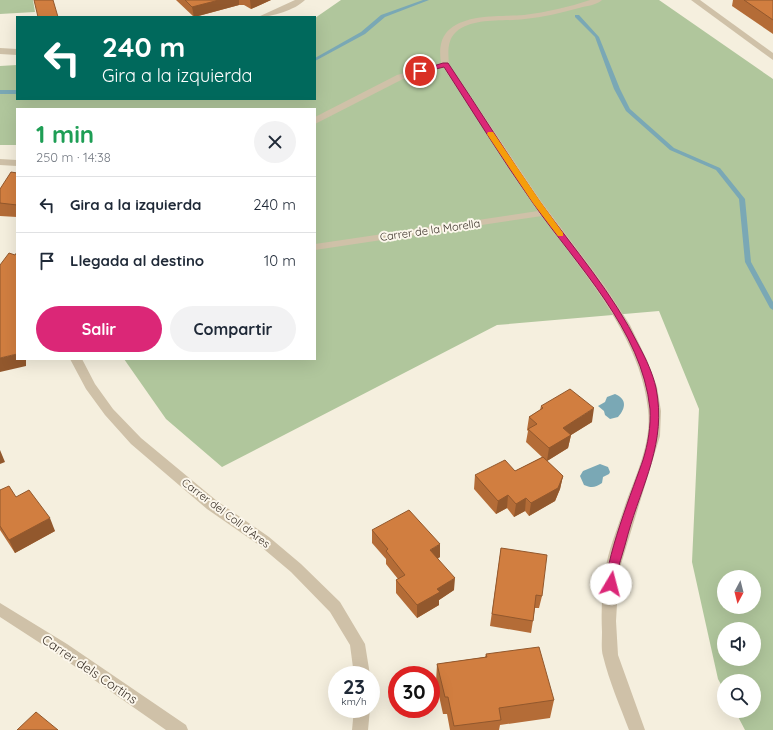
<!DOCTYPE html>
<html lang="es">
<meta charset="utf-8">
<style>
:root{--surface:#fff;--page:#f2f2f3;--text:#1f2937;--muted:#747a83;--line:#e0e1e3;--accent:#db2777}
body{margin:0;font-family:Quicksand,sans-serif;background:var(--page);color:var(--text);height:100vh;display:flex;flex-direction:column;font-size:15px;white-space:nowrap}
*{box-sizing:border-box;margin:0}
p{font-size:13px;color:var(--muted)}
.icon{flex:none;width:22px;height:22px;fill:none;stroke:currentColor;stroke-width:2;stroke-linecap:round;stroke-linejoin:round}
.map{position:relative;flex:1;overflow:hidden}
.details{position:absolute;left:16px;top:108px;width:300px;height:252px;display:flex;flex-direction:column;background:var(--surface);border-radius:0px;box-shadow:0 4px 16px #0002}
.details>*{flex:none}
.banner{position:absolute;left:16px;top:16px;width:300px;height:84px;border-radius:0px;box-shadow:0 4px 16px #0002;background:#00695c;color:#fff;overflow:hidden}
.needle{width:26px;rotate:187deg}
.tools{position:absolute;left:717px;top:570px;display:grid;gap:8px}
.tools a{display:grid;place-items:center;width:44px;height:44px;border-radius:50%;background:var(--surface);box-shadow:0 4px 16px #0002;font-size:20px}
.speed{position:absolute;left:328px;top:666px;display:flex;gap:8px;font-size:20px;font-weight:700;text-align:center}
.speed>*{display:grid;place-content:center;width:52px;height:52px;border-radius:50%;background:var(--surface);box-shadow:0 4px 16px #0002;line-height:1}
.speed small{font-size:10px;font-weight:400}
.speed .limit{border:6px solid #d22;background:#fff;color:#111}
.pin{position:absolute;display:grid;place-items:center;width:34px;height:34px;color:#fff;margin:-17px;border:2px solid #fff;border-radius:50%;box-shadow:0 1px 4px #0007}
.me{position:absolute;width:44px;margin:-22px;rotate:8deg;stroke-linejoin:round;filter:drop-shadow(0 0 3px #0008)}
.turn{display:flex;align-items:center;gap:14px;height:84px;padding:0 20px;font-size:18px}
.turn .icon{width:52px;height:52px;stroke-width:2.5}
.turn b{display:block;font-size:28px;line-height:34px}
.round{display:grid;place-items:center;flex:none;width:42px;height:42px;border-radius:21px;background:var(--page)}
.head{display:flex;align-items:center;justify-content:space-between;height:68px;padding:0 20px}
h1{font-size:24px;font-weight:800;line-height:30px;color:#1e9e55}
.primary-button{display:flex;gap:8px;margin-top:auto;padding:8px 20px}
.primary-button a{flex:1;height:46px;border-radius:24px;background:var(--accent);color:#fff;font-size:16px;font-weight:800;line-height:46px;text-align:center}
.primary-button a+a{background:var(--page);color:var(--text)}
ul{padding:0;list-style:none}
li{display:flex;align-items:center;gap:12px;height:56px;padding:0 20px;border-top:1px solid var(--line)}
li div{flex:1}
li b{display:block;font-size:15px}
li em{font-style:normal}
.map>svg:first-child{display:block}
.green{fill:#b0c69c;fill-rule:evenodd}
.water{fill:#7aa8b5}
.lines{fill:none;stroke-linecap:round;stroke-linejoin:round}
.stream{fill:#7aa8b5;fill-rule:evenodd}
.street{fill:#cfc1a8;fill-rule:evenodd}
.wall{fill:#b46c37}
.shaded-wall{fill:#92582d}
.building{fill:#d17e40;stroke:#92582d}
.route{fill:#db2777;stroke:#8e194d}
.slow{fill:#f59e0b}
.labels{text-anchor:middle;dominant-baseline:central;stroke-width:4;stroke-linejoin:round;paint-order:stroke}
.street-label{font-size:11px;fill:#3b3229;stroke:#fcf7ec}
.near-street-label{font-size:13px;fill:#3b3229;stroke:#fcf7ec}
</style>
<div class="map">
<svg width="773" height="730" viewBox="0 0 773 730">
<rect width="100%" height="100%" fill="#f5efde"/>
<g class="green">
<path d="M 0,0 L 33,0 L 35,12 L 0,14 Z"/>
<path d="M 341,0 L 659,0 L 773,79 L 773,730 L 745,730 L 735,711 L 754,711 L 754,681 L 724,681 L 724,690 L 718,679 L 692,562 L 699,409 L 659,311 L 497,325 L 222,467 L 166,419 L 124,359 L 315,359 L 315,109 L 17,109 L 17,145 L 0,145 L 0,66 L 17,65 L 17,99 L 315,99 L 315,18 ZM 724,577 L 754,577 L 754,607 L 724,607 ZM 724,629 L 754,629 L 754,659 L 724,659 Z"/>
</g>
<g class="water">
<path d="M 615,394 C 627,399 626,408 618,417 L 610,419 L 605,415 L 604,411 L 598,406 L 605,402 L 607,397 Z"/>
<path d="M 600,464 L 608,467 L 610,472 L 609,474 L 603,477 L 602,483 C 595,488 591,488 584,485 L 580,476 L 583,471 Z"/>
</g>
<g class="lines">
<g class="stream">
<path d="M 423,0 L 429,0 L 385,17 L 365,34 L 315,61 L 315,58 L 361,32 L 381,15 Z"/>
<path d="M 575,15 L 579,15 L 599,37 L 620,89 L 630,109 L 674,148 L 720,168 L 745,199 L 751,262 L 773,302 L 773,310 L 770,308 L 745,262 L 739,199 L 716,170 L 670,150 L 626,111 L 614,89 L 595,37 L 575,17 Z"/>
<rect x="0" y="90" width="17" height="4"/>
</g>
<g class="street">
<path d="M 295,0 L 305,0 C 295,10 272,17 258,17 Z"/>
<path d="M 590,0 L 602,0 C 597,5 586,6 579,8 C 561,13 543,17 525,19 C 503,22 473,17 456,32 C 447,40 448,53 449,64 L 541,201 L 605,286 L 630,325 L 647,360 L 657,387 L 661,411 L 660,436 L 619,571 L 616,621 L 618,655 L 645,730 L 629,730 C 620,706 609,681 603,656 C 601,649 602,640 602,632 C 601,612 602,591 605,572 C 608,550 618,527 625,505 C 636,475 652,442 648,410 C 641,337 583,273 542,216 L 315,250 L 315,244 L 538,211 L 443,67 L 403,79 L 315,124 L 315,117 L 397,75 L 441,63 C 439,50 440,37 450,29 C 469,13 502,17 524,15 C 547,12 569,7 590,0 Z"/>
<path d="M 691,0 L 700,0 L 773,53 L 773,60 Z"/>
<path d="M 0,48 L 17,49 L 17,55 L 0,54 Z"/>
<path d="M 0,159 L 17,160 L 17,166 L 0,165 Z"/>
<path d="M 70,359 L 82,359 L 95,384 L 113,409 L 141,438 L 217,501 L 269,537 L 301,564 L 340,602 L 365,644 L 370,675 L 354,675 L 350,645 L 330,612 L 291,572 L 259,545 L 207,509 L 131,444 L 105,415 L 86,389 Z"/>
<path d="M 0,603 L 67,644 L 186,725 L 188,730 L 166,730 L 57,654 L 0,617 Z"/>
<path d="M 354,709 L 370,709 L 368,730 L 352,730 Z"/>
</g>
</g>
<g class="wall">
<path d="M 176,0 L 271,0 L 251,9 L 244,5 L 239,5 L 195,17 L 194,17 Z"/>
<path d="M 733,0 L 773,0 L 773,34 L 732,6 Z"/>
<path d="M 17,173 L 17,217 L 0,216 L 0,189 Z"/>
<path d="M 541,406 L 592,422 L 571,435 L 568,448 L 547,461 L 563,476 L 560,489 L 555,501 L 529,516 L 525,511 L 514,517 L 507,508 L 496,514 L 474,489 L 475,475 L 515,471 L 542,457 L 526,442 L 528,431 L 527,430 L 529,417 L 540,410 Z"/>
<path d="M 0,490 L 16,497 L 55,531 L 15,553 L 0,530 Z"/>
<path d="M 372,530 L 440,557 L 438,558 L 454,590 L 439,600 L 439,605 L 417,618 L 396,593 L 396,580 L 398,579 L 386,564 L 386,559 L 372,543 Z"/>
<path d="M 501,548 L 542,596 L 539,608 L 535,608 L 531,633 L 490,626 Z"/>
<path d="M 486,654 L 554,700 L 550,718 L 500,725 L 499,730 L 450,730 L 447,714 L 443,714 L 436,682 L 437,664 L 485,657 Z"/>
</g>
<g class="shaded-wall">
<path d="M 219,0 L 239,0 L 239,5 L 194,17 L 192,7 Z"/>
<path d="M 250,0 L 271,0 L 251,9 Z"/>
<path d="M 17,354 L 17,359 L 26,359 L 26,366 L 0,372 L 0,358 Z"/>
<path d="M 594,408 L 592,422 L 571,435 L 568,448 L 547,461 L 549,448 L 563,428 Z"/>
<path d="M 0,450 L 5,462 L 0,464 Z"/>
<path d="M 563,476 L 560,489 L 555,501 L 529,516 L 531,503 Z"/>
<path d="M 508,495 L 507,508 L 496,514 L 498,501 Z"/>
<path d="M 526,498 L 525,511 L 514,517 L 516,504 Z"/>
<path d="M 50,518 L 55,531 L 15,553 L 9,540 Z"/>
<path d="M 440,544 L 440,557 L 430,563 L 430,550 Z"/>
<path d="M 455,578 L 454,590 L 439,600 L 439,605 L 417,618 L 417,605 L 437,589 Z"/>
</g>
<g class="building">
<path d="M 34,0 L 53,0 L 58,17 L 38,17 Z"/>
<path d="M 185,0 L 219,0 L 192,7 Z"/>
<path d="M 744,0 L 773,0 L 773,20 Z"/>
<path d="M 11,172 L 17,173 L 17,205 L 0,203 L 0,189 Z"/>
<path d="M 17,252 L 17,354 L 0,358 L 0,265 L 9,253 L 15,255 Z"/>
<path d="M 570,389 L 594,408 L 563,428 L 571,435 L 549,448 L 528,429 L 537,424 L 529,417 L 543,408 L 541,406 Z"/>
<path d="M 543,457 L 563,476 L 558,488 L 531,503 L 526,498 L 516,504 L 508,495 L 498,501 L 475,475 L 505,460 L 515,471 Z"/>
<path d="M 9,486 L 16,497 L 29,490 L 50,518 L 9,540 L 0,526 L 0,490 Z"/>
<path d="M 409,510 L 440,544 L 430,550 L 455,578 L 437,589 L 440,592 L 417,605 L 396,580 L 405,575 L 386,551 L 388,549 L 372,530 Z"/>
<path d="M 501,548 L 547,555 L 542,596 L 536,595 L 533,621 L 492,614 Z"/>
<path d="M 539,647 L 554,700 L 499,708 L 501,720 L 454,726 L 448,697 L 445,697 L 437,664 L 487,657 L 486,654 Z"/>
<path d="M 36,712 L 58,730 L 17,730 Z"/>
</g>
<path class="route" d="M 443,63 L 448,63 C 479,109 508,156 540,202 C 574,249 613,293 639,346 C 646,359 653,374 656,388 C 667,442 642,484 628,534 C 625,546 621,558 618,569 C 617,575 618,581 615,587 L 611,588 L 608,587 C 600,571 636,481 643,460 C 648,444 651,426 650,409 C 642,330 577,266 533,203 C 502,159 473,112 444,67 L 420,73 L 417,71 Z"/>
<path class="slow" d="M 488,132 L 493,132 L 540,201 L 563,233 L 563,236 L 558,236 L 533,203 L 487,134 Z"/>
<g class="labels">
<g class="street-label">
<text transform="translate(430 230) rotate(-8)">Carrer de la Morella</text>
<text transform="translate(226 513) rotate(37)">Carrer del Coll d'Ares</text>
</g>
<g class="near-street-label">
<text transform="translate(90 669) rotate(34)">Carrer dels Cortins</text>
</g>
</g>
</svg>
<div class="tools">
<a><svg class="needle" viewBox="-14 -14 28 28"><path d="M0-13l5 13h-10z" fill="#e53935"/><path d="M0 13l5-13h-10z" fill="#747a83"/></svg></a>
<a><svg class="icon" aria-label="sound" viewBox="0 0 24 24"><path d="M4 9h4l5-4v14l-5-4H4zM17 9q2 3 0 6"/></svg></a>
<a><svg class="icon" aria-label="search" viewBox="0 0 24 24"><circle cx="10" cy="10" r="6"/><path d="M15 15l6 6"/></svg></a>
</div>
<div class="speed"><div>23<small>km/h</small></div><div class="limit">30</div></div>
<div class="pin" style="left:420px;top:71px;background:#d93025"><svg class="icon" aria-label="arrive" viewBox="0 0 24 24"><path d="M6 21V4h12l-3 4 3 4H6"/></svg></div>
<svg class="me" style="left:611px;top:584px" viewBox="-20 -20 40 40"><circle r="19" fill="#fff"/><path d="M0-13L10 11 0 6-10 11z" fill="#db2777"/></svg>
<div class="banner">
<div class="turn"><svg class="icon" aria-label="left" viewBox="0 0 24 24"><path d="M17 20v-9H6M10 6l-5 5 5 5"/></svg><div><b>240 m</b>Gira a la izquierda</div></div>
</div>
<section class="details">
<div class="head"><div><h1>1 min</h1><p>250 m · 14:38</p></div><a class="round"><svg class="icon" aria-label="close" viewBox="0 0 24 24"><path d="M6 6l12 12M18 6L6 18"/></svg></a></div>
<ul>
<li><svg class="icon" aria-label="left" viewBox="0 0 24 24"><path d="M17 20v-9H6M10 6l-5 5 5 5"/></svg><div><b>Gira a la izquierda</b></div><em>240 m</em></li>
<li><svg class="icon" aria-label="arrive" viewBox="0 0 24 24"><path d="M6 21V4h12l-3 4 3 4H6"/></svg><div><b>Llegada al destino</b></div><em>10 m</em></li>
</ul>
<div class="primary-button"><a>Salir</a><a>Compartir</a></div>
</section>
</div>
